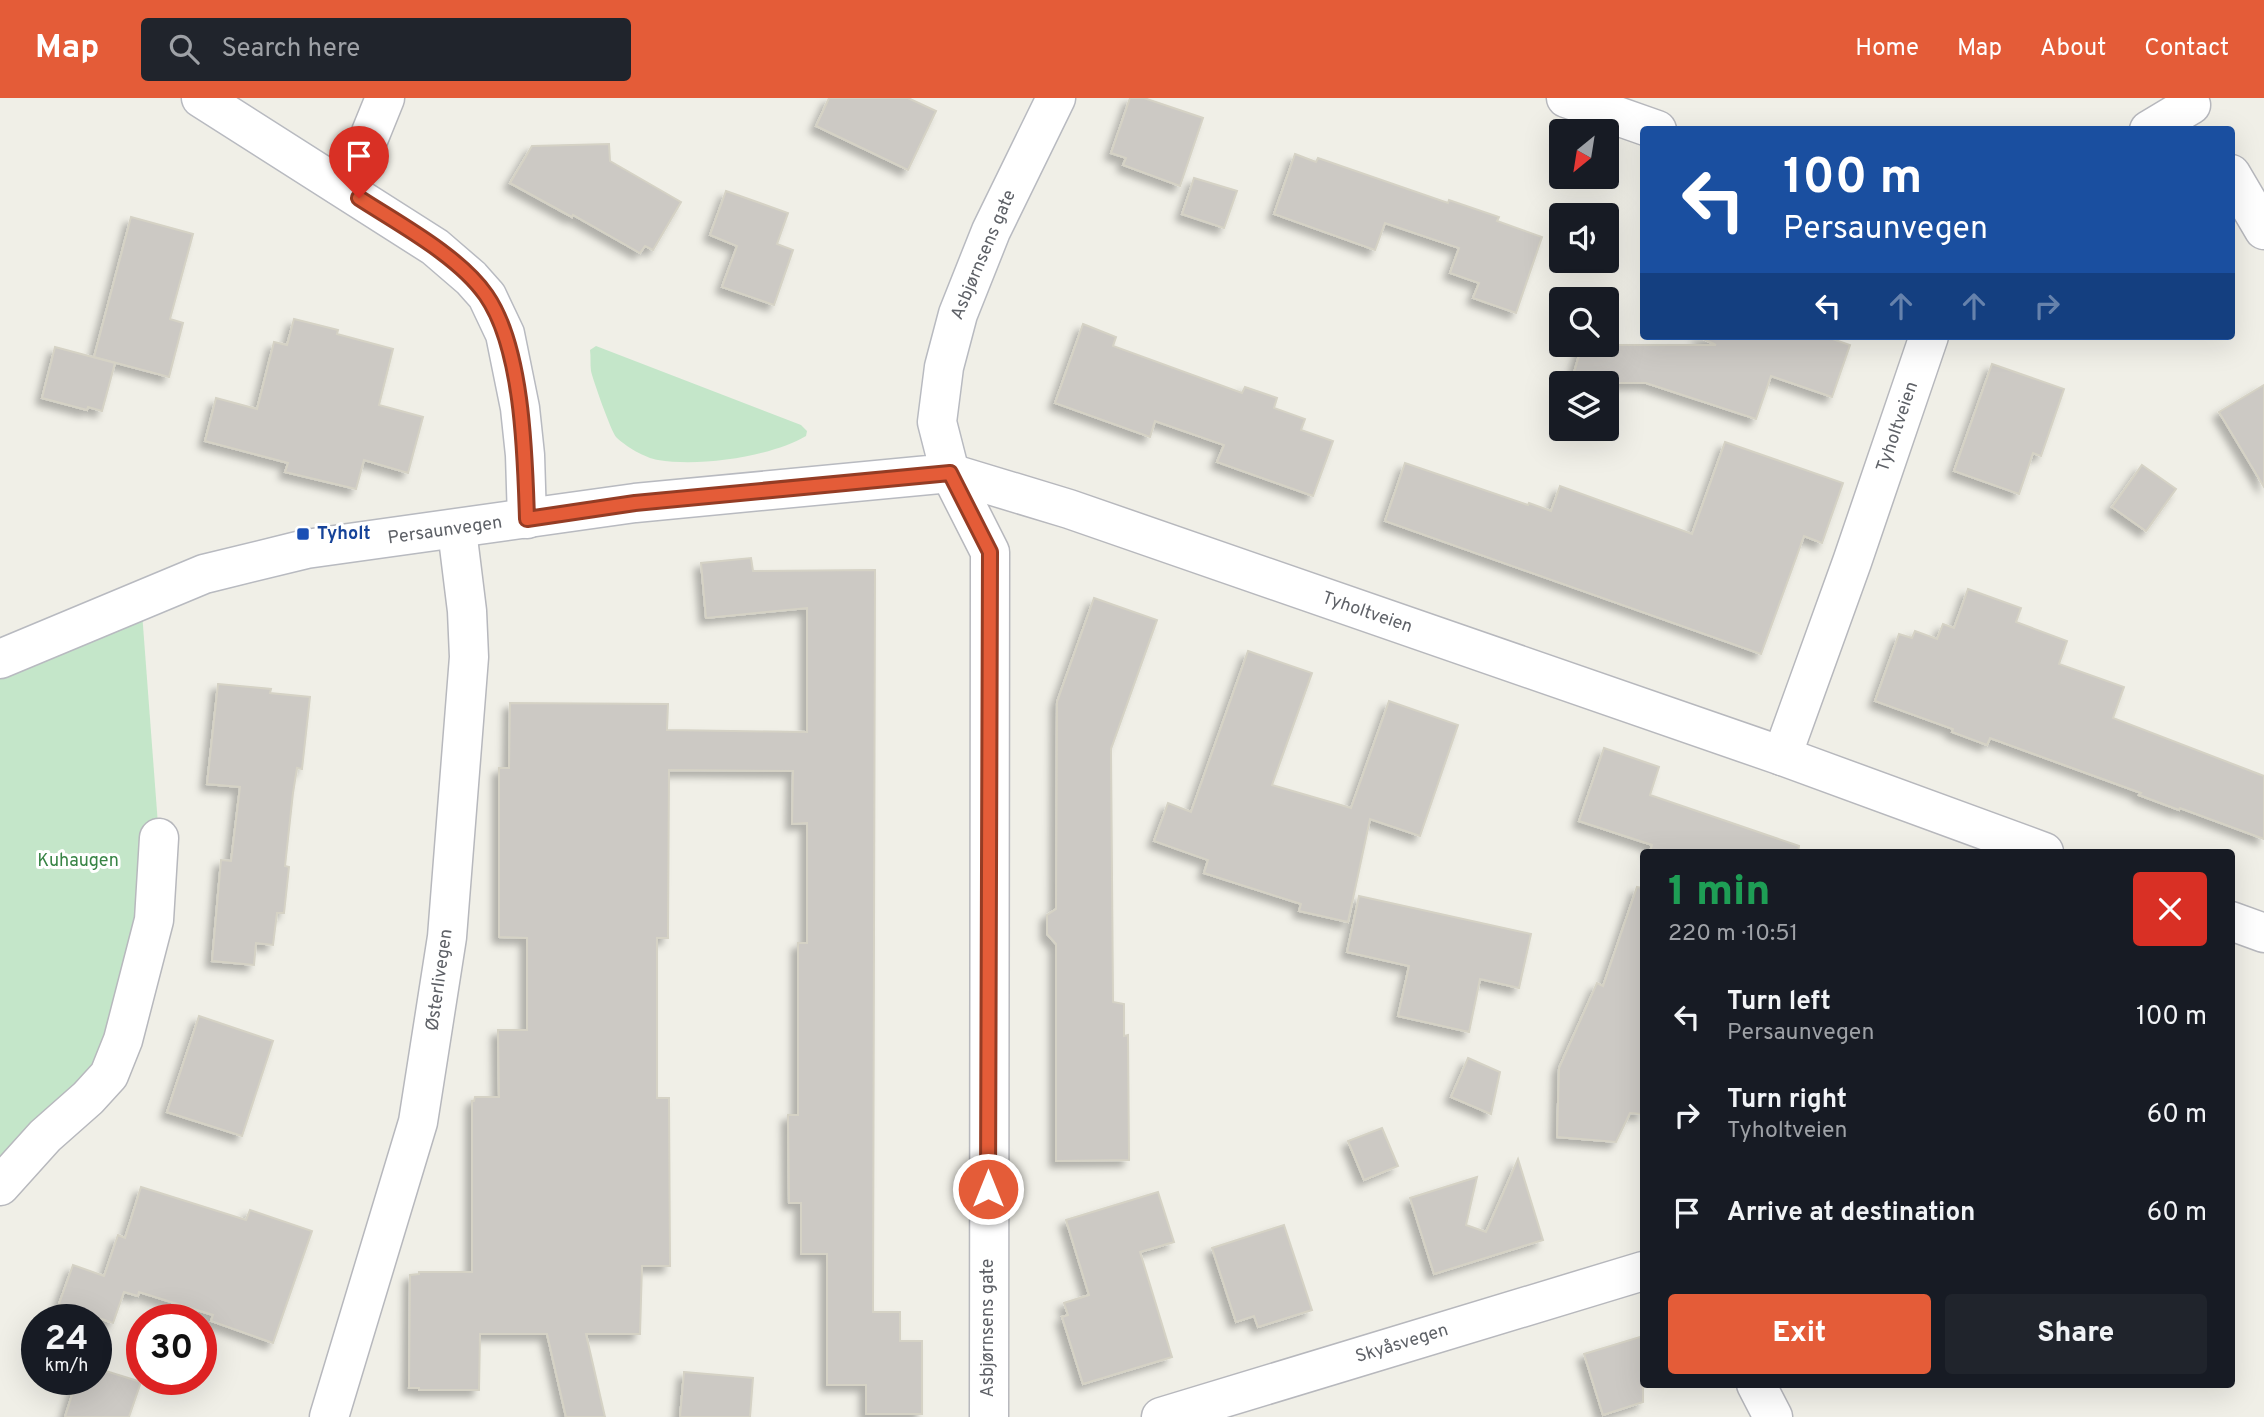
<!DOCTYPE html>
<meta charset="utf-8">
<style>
:root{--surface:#171b24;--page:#20242c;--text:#f1f3f6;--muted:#9ea1a6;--accent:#e45c38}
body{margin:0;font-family:Overpass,sans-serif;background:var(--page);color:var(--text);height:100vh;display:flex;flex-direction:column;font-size:26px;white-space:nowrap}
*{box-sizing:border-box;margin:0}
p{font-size:23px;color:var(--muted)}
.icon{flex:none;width:38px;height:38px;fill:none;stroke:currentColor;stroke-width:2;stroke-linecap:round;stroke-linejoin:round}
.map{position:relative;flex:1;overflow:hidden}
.details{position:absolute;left:1640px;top:751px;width:595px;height:539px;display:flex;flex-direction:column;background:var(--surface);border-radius:7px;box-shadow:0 7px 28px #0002}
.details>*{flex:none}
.guide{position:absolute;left:1640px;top:28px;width:595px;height:214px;border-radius:7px;box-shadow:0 7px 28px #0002;background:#1a4fa0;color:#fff;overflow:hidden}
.needle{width:46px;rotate:210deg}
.controls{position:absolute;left:1549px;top:21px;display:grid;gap:14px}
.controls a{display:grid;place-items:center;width:70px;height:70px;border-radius:7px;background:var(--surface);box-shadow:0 7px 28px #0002;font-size:35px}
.speed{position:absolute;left:21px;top:1206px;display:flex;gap:14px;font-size:35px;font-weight:700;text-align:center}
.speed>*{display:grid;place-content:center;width:91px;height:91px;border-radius:50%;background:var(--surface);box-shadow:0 7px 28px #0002;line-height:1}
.speed small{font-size:18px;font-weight:400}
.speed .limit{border:10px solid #d22;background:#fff;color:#111}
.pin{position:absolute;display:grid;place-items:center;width:60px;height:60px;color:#fff;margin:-72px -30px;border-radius:50% 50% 50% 0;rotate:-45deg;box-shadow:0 0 7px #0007}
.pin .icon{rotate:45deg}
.me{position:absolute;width:77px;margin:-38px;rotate:0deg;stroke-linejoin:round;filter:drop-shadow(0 0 5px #0008)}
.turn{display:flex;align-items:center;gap:24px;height:147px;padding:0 28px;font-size:32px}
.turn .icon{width:91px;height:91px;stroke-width:2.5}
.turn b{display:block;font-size:49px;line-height:60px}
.lanes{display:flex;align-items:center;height:66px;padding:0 28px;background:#0003;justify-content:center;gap:35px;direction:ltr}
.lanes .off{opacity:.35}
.round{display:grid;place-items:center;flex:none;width:74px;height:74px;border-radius:7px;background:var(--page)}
.summary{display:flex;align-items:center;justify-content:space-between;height:119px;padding:0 28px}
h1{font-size:42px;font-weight:800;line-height:52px;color:#1e9e55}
.action{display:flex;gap:14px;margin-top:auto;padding:14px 28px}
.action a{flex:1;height:80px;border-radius:7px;background:var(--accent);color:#fff;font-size:28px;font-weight:800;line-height:80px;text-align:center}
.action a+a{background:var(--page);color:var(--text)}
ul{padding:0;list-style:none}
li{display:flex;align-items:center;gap:21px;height:98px;padding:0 28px}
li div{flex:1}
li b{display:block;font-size:26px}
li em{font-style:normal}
header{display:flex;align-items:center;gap:42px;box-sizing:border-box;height:98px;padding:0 35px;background:var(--accent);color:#fff}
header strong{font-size:33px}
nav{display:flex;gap:38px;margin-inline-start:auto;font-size:24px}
.search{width:490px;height:63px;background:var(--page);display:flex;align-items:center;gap:18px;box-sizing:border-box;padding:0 24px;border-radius:7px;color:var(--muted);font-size:26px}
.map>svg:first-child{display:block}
.green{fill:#c4e6c9}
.building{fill:#ccc9c4;stroke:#d5d2c5;stroke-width:2;filter:url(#shadow)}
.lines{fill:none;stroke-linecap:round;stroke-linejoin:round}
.street-casing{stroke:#b7b8bd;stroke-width:41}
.secondary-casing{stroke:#b8bac0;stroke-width:41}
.street{stroke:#fff;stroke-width:38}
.secondary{stroke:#fff;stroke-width:38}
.route-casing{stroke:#943c24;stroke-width:18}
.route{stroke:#e45c38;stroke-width:12}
.transit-dot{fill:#1a4fb4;stroke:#fff;stroke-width:2.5}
.labels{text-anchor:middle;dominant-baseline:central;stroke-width:6;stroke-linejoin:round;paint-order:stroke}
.street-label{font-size:18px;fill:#5e6167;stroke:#fff}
.transit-label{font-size:18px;font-weight:bold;fill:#164399;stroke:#fff;text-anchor:start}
.park-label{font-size:18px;fill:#388445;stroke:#fff}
</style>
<header>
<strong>Map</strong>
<div class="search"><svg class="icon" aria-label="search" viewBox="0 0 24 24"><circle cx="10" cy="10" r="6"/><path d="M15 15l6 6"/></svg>Search here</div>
<nav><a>Home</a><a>Map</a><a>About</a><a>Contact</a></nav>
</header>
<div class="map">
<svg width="2264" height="1319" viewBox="0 0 2264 1319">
<defs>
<filter id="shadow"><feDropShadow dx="-6" dy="6" stdDeviation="3.5" flood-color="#0004"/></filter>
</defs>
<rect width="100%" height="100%" fill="#f0efe7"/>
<g class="green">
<path d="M 596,248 L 801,327 L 807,333 L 806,338 C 770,359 700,369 658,362 C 645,360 625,348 616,339 C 611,333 593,282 591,273 C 590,266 591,259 590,252 Z"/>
<path d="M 141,501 L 159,740 L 123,942 L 0,1088 L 0,561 Z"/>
</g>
<g class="building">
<path d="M 829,0 L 908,0 L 936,13 L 908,72 L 816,28 Z"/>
<path d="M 1130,0 L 1144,0 L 1203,20 L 1180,88 L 1123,67 L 1126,60 L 1111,55 Z"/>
<path d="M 609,46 L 610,63 L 681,104 L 653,152 L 645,148 L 640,155 L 573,117 L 572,119 L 510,85 L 532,48 Z"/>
<path d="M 1295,56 L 1316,64 L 1318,60 L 1448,105 L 1449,102 L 1499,119 L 1497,123 L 1542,139 L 1516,215 L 1473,200 L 1479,185 L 1450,175 L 1459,150 L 1385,125 L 1375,152 L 1274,116 Z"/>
<path d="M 1194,80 L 1237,93 L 1224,130 L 1182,116 Z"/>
<path d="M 726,93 L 788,115 L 777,146 L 793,152 L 774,207 L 722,189 L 737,148 L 710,137 Z"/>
<path d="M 131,119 L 193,136 L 170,221 L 183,225 L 169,279 L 94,259 Z"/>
<path d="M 294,221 L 338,232 L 337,236 L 393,251 L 379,307 L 423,319 L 408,375 L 364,362 L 356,391 L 285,374 L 288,365 L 205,343 L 216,300 L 257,311 L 274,244 L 287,247 Z"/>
<path d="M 1083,226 L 1116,239 L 1113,248 L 1242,295 L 1245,289 L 1277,300 L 1274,310 L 1305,321 L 1301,332 L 1333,343 L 1313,398 L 1217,364 L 1224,347 L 1155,323 L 1150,339 L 1055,305 Z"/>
<path d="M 1697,238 L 1824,238 L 1850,247 L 1832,299 L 1771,278 L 1756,321 L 1646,285 L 1571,285 L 1582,247 L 1716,247 Z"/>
<path d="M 55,249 L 115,265 L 102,313 L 88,309 L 87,312 L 42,300 Z"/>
<path d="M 1992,266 L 2064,291 L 2041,358 L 2033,355 L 2019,396 L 1954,373 Z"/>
<path d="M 2264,287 L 2264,389 L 2219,314 Z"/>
<path d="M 1725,344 L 1843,385 L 1822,445 L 1804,438 L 1761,556 L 1385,423 L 1405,365 L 1528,407 L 1529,405 L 1551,413 L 1560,388 L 1692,436 Z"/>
<path d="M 2142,367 L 2176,391 L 2146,433 L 2112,409 Z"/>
<path d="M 751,460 L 753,473 L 875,472 L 873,1214 L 900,1214 L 900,1243 L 922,1243 L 922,1316 L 866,1316 L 866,1287 L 827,1287 L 827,1156 L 801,1156 L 801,1105 L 789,1105 L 788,1017 L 798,1017 L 798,845 L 807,845 L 807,725 L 792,726 L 793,673 L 669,672 L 668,840 L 657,840 L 657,1000 L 669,1000 L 670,1168 L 642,1168 L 640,1236 L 586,1236 L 605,1319 L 566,1319 L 547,1236 L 480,1236 L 479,1292 L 419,1292 L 419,1290 L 409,1290 L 410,1177 L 419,1176 L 419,1174 L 472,1174 L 472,1003 L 474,1003 L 475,999 L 499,999 L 498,932 L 527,932 L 527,840 L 499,839 L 499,670 L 509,670 L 510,605 L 668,606 L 667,632 L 807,634 L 807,510 L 706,520 L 701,465 Z"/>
<path d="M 1968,491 L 2021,510 L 2016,524 L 2067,543 L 2059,566 L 2124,589 L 2113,620 L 2264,678 L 2264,741 L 2180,710 L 2179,712 L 2139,697 L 2141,695 L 1990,640 L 1987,647 L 1952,634 L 1953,631 L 1875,603 L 1899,536 L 1912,540 L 1915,533 L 1937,541 L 1943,526 L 1954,530 Z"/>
<path d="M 1094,500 L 1157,522 L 1111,651 L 1113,904 L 1124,906 L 1124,938 L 1128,937 L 1129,1062 L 1056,1063 L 1056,846 L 1047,836 L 1047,817 L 1056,811 L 1057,604 Z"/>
<path d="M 1248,553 L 1312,575 L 1272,687 L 1351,710 L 1389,603 L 1458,627 L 1420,738 L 1370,721 L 1348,824 L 1299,813 L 1301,806 L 1204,775 L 1208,762 L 1154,743 L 1168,705 L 1191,714 Z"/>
<path d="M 218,586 L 271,591 L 270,595 L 310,599 L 302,671 L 297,670 L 293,695 L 285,768 L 289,769 L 284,815 L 277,815 L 273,847 L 256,845 L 254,867 L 212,863 L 221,762 L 231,763 L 240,689 L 207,686 Z"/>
<path d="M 1604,650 L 1659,669 L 1650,697 L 1799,748 L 1798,754 L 1650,754 L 1652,747 L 1579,723 Z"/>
<path d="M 1637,789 L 1643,790 L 1643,1016 L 1630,1015 L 1616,1044 L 1557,1039 L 1559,970 L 1597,885 L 1603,888 Z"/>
<path d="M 1359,798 L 1531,836 L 1519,890 L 1480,881 L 1469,934 L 1398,918 L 1409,868 L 1347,854 Z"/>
<path d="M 199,918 L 273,943 L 242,1038 L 167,1014 Z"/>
<path d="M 1468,960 L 1500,974 L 1491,1016 L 1451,999 Z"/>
<path d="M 1382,1030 L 1398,1068 L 1364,1082 L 1348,1043 Z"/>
<path d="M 1518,1061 L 1543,1142 L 1434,1176 L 1410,1100 L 1477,1079 L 1466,1127 L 1486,1134 Z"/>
<path d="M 141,1089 L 246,1122 L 250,1112 L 312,1133 L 273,1245 L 211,1223 L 213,1217 L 139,1194 L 138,1198 L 124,1194 L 113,1225 L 59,1206 L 73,1167 L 104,1178 L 118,1137 L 125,1140 Z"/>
<path d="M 1158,1094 L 1174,1144 L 1140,1154 L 1172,1259 L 1083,1286 L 1062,1219 L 1068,1217 L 1064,1205 L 1089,1197 L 1066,1122 Z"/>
<path d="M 1284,1127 L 1312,1212 L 1258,1229 L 1254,1218 L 1236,1224 L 1212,1150 Z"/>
<path d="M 1643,1238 L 1643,1304 L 1603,1317 L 1584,1256 Z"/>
<path d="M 96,1270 L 141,1284 L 129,1319 L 65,1319 L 77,1281 L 96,1281 Z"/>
<path d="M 684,1274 L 753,1280 L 750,1319 L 680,1319 Z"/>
</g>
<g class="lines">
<g class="street-casing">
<g id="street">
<path d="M 1566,0 L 1657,32"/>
<path d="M 2149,32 L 2191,7"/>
<path d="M 2231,76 L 2264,132"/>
<path d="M 340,88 L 368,42 L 385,0"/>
<path d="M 950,375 L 1069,411 L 1782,658 L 2044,754"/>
<path d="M 950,375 L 990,454 L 989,1319"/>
<path d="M 1782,658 L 1852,464 L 1929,238"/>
<path d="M 2231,823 L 2264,835"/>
<path d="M 0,1088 L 45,1038 L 88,1000 L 109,977 L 123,942 L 154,822 L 159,740"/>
<path d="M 1756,1286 L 1773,1319"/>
<path d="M 329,1319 L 418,1024 L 447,839 L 469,559 L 467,513 L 457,432"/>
<path d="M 1161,1319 L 1643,1173"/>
</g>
</g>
<g class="secondary-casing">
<g id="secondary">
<path d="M 201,0 L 435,149 L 471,180 L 487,198 L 505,236 L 520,310 L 525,357 L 527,421"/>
<path d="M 0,561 L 204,476 L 306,451 L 635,405 L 950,375 L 937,324 L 944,269 L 958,216 L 991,133 L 1056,0"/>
</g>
</g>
<use href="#street" class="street"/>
<use href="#secondary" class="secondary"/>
</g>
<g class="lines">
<g class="route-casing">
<path id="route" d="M 359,100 C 399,126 459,158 486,197 C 523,250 525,358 527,421 L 635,405 L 950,375 L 990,454 L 988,1091"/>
</g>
<use href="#route" class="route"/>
</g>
<rect class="transit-dot" x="296" y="429" width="14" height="14" rx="3.5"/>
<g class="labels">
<g class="street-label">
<text transform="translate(984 157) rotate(-67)">Asbjørnsens gate</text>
<text transform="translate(1898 329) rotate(-71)">Tyholtveien</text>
<text transform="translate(445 433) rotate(-8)">Persaunvegen</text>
<text transform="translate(1367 515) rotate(19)">Tyholtveien</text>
<text transform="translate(440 882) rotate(-82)">Østerlivegen</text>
<text transform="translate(988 1230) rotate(-90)">Asbjørnsens gate</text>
<text transform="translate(1402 1246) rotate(-17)">Skyåsvegen</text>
</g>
<g class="transit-label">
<text x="317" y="436">Tyholt</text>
</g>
<g class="park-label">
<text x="78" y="763">Kuhaugen</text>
</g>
</g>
</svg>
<div class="controls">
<a><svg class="needle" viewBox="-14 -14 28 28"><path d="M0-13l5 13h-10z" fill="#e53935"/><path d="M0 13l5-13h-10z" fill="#9ea1a6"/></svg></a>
<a><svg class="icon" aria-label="sound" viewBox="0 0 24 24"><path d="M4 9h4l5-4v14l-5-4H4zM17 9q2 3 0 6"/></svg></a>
<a><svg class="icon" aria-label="search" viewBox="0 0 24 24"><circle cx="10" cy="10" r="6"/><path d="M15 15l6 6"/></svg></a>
<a><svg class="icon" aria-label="layers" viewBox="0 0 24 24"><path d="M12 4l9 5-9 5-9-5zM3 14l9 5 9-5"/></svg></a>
</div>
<div class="speed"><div>24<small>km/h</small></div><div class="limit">30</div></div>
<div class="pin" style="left:359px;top:100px;background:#d93025"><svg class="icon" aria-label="arrive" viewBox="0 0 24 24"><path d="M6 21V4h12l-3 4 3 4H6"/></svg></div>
<svg class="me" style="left:988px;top:1091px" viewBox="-20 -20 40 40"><circle r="17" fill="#e45c38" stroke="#fff" stroke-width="3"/><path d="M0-11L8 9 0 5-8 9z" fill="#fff"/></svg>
<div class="guide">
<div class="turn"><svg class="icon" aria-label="left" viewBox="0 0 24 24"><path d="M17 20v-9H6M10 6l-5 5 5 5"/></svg><div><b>100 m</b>Persaunvegen</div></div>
<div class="lanes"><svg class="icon" aria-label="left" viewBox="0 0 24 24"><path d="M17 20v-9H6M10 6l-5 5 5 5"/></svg><svg class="icon off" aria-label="ahead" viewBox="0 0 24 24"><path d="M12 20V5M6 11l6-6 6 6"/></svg><svg class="icon off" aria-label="ahead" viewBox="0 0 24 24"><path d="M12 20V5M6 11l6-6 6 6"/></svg><svg class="icon off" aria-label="right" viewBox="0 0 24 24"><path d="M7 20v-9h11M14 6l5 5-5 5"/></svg></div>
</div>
<section class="details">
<div class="summary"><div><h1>1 min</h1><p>220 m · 10:51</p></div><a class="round" style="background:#d93025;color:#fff"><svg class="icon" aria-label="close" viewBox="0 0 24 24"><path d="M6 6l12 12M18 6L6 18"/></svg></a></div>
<ul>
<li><svg class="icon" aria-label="left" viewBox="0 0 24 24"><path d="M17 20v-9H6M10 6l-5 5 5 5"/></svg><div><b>Turn left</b><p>Persaunvegen</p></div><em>100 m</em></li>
<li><svg class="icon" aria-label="right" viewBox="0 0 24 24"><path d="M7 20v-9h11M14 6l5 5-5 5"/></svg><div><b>Turn right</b><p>Tyholtveien</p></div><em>60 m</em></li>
<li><svg class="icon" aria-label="arrive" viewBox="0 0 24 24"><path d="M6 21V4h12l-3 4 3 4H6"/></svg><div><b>Arrive at destination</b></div><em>60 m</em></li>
</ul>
<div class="action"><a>Exit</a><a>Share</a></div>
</section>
</div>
